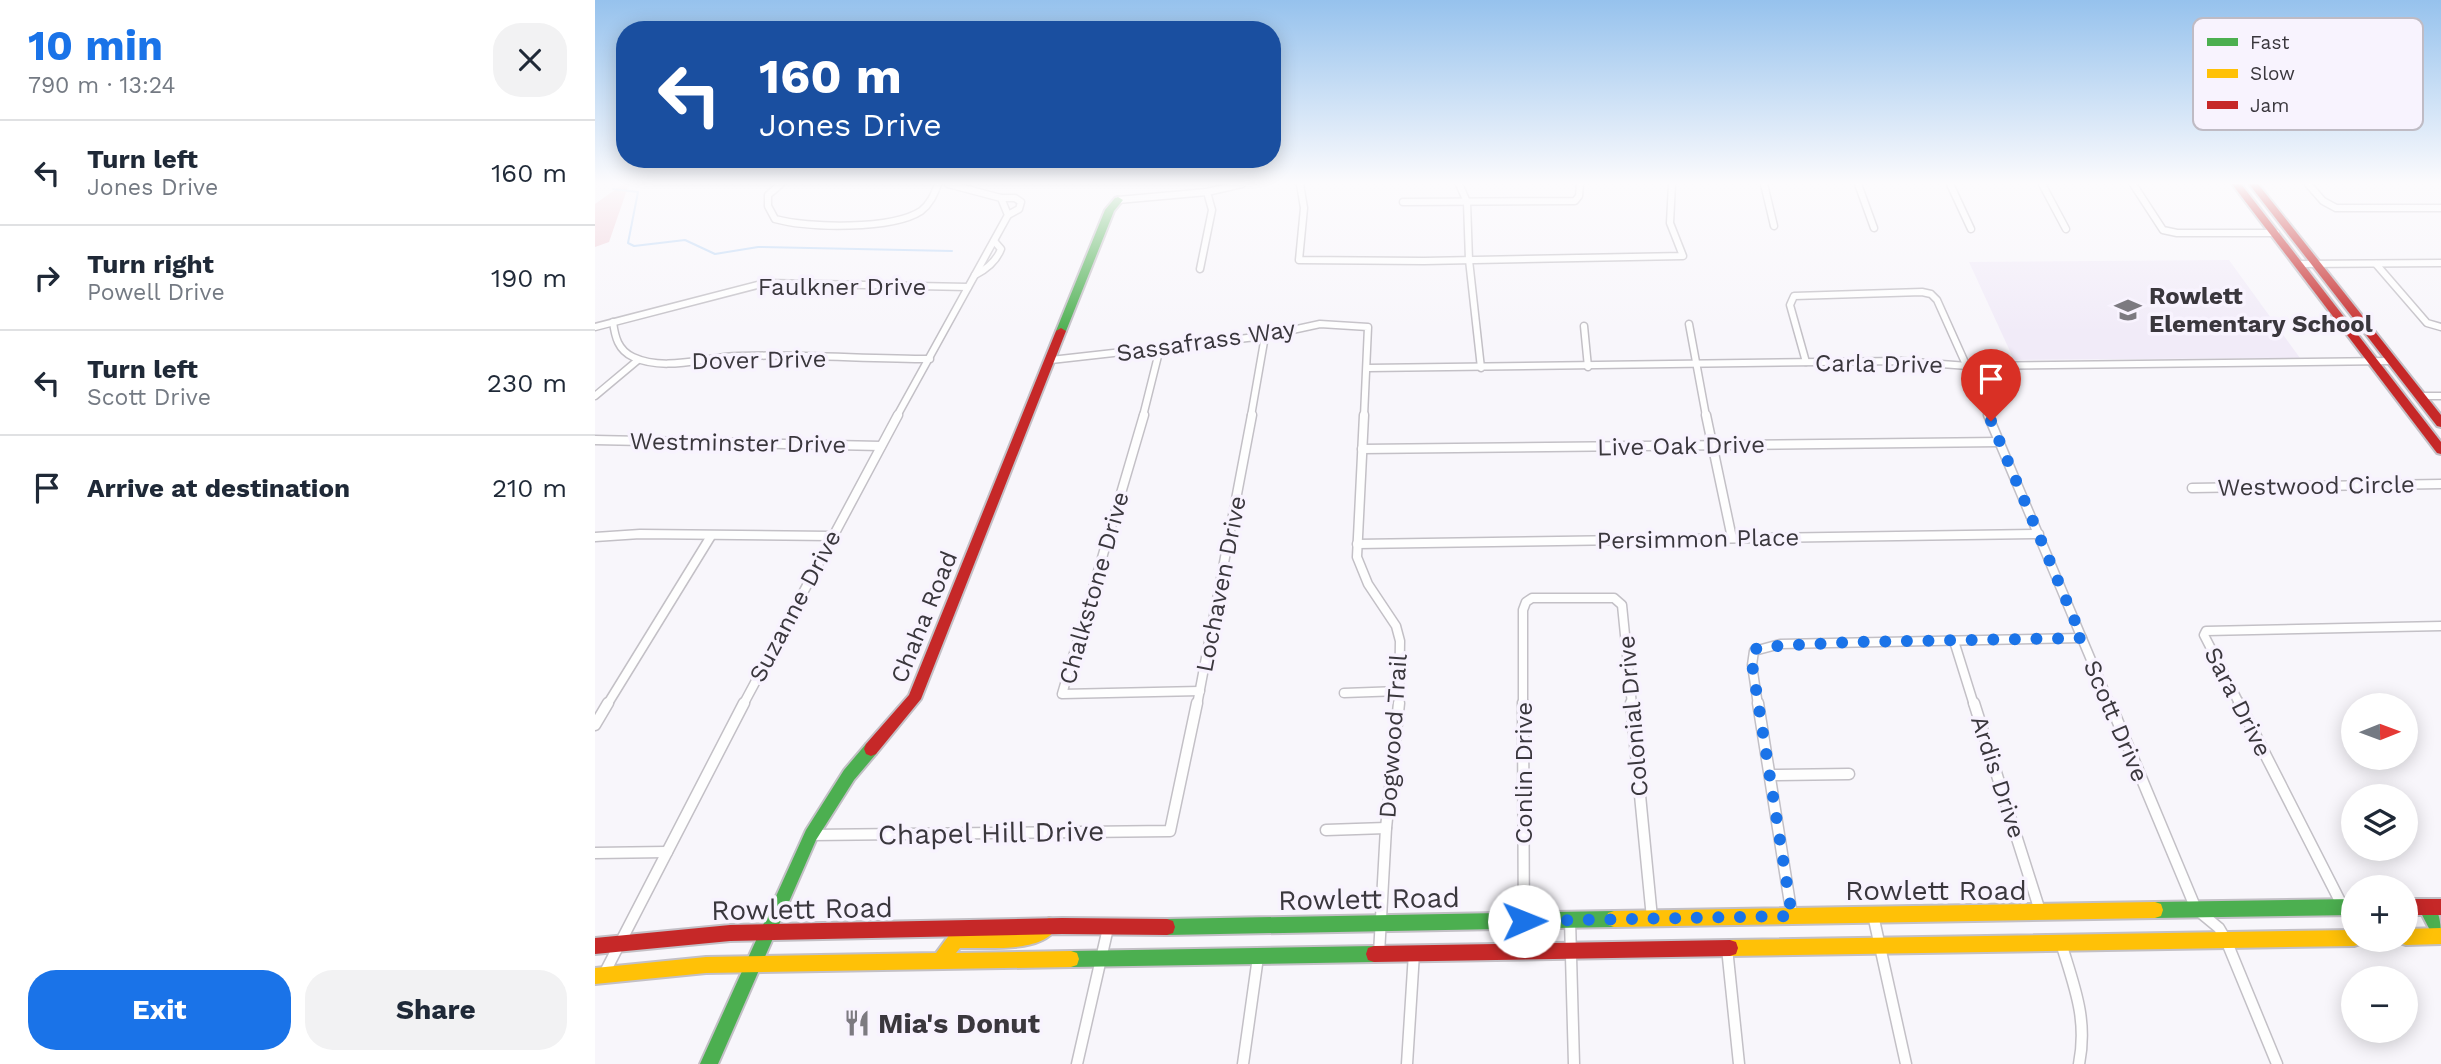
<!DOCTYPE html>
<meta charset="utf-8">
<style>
:root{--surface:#fff;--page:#f2f2f3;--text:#1f2937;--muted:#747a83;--line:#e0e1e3;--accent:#1a73e8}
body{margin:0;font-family:"Work Sans",sans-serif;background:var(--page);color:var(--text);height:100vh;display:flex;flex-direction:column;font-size:26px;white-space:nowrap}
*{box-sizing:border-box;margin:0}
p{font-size:23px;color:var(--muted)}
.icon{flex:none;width:38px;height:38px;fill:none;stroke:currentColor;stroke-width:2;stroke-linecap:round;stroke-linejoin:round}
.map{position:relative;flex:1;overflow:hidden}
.drawer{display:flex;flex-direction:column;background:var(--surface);width:595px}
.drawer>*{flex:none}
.guide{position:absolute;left:21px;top:21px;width:665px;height:147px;border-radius:28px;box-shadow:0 4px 18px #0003;background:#1a4fa0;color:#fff;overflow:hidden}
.needle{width:46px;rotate:89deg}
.tools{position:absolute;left:1746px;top:693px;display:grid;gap:14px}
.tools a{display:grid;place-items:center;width:77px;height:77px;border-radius:50%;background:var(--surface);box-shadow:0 4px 18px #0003;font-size:35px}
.pin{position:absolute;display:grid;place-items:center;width:60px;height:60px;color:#fff;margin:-72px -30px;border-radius:50% 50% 50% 0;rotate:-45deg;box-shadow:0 0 7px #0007}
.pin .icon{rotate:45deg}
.me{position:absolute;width:77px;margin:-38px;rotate:89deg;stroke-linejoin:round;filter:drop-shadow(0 0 5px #0008)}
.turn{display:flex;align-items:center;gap:24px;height:147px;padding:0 28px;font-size:32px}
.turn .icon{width:91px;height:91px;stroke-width:2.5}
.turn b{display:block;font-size:49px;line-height:60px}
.round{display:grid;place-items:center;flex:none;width:74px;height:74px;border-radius:28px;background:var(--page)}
.headline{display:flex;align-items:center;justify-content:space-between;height:119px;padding:0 28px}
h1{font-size:42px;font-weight:700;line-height:52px;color:var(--accent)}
.action{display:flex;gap:14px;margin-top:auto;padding:14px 28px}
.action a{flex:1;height:80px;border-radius:28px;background:var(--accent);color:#fff;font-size:28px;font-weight:700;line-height:80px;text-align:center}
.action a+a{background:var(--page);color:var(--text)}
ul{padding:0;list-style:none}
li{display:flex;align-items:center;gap:21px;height:105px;padding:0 28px;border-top:2px solid var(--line)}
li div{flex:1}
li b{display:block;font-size:26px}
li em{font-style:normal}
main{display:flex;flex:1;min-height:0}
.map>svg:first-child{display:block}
.built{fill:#f1ebf8}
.green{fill:#f0d0d8}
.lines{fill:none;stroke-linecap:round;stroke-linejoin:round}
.stream{stroke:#bcd7f5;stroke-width:2}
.street-far2-casing{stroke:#c3c0c6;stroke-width:9}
.street-far1-casing{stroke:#c3c0c6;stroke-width:11}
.street-casing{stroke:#c3c0c6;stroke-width:13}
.fast-casing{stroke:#c3c0c6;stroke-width:4}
.slow-casing{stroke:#c3c0c6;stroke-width:4}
.jam-casing{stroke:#c3c0c6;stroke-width:4}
.street-far2{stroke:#fefefe;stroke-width:6}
.street-far1{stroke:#fefefe;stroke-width:8}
.street{stroke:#fefefe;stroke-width:10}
.fast{fill:#4caf50;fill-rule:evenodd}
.slow{fill:#ffc107;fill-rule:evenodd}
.jam{fill:#c62828;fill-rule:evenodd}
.route{stroke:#1a73e8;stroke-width:12;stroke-dasharray:0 21.6}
.labels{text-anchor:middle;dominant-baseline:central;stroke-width:7;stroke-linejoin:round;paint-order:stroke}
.street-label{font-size:24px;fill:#3a373d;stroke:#f8f3fe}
.poi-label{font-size:24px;font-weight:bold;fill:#3a373d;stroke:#f8f3fe;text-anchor:start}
.near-street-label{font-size:28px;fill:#3a373d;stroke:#f8f3fe}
.near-poi-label{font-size:28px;font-weight:bold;fill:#3a373d;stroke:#f8f3fe;text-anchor:start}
.key{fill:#f8f3fe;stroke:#bfbbc4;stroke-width:2}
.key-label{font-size:19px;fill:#3a373d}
</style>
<main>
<section class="drawer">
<div class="headline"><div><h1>10 min</h1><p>790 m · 13:24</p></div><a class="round"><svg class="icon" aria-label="close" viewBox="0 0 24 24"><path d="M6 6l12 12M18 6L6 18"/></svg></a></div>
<ul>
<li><svg class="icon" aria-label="left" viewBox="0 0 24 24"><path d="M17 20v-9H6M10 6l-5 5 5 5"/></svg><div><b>Turn left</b><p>Jones Drive</p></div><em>160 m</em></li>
<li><svg class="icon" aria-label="right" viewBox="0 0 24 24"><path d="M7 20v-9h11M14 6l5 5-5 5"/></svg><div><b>Turn right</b><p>Powell Drive</p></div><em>190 m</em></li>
<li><svg class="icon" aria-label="left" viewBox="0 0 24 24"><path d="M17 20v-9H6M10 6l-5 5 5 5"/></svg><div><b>Turn left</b><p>Scott Drive</p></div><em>230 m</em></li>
<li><svg class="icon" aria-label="arrive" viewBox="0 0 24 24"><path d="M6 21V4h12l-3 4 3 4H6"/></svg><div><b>Arrive at destination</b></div><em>210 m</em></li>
</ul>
<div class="action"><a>Exit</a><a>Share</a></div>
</section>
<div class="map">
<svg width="1846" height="1064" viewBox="0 0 1846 1064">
<rect width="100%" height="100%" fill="#f8f6fb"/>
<path class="built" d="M 1634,260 L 1705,358 L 1419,360 L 1374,262 Z"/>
<path class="green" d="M 28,184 L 34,184 L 14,242 L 0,247 L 0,204 Z"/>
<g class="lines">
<path class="stream" d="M 18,189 L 43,192 L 33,243 L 39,246 L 90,240 L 120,254 L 163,247 L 357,251"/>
<g class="street-far2-casing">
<g id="street-far2">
<path d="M 186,184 L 173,195 L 173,206 L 180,219 C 213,228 297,230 326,211 C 335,204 339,195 343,184"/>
<path d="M 705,184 L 709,208 L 704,260 L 829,261 L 1088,256 L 1075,223 L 1077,184"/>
<path d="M 864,184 L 872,202 L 874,260 L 886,368"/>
<path d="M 1169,184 L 1179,226"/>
<path d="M 1263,184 L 1279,228"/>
<path d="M 1355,184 L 1376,229"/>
<path d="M 1447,184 L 1471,229"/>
<path d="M 1538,184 L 1568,230 L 1582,233 L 1681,233"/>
<path d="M 1713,184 L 1728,201 L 1741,208 L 1846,208"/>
<path d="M 406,198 L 420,198 L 426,202 L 424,209 L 413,215"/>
<path d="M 523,200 L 612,192 L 647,184"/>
<path d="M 808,202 L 980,201 L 984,196 L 985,184"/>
<path d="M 1705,264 L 1846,263"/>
<path d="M 1781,264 L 1832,323 L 1846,327"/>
<path d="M 605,269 L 617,210 L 612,192"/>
<path d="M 380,275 C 392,269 401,262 406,249 L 399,241"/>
<path d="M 18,322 C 20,337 23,350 38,357 C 70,372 109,357 143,356 C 207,354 271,359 335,359"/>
<path d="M 1094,324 L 1111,416"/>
<path d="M 989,326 L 993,367"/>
<path d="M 0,327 L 170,283 L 373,287"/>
<path d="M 456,360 L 670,336 L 725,324 L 773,327 L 769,416"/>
<path d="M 1211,362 L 1195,305 L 1199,296 L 1327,292 L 1336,294 L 1342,300 L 1394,416"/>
<path d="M 773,368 L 1306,361 L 1373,366 L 1796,361"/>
<path d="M 0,396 L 43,360"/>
<path d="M 1825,396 L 1846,396"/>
<path d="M 302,416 L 413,215 L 406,198 L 353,184"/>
<path d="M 548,416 L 565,348"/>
<path d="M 656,416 L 670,336"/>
</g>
</g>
<g class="street-far1-casing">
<g id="street-far1">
<path d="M 549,415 L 467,694 L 605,691"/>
<path d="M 769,415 L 762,557 L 773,584 L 801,626 L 805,641 L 804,705"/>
<path d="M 1111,415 L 1137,538"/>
<path d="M 1393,415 L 1515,705"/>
<path d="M 0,440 L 286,446"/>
<path d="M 767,449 L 1405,442"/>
<path d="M 1597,488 L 1846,484"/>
<path d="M 0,537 L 45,534 L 236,536"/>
<path d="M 762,544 L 1444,534"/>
<path d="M 1359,641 L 1379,705"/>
<path d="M 749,693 L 805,691"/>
<path d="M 12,705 L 116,536"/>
<path d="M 148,705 L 303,415"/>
<path d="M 602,705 L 657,415"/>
<path d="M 928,705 L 928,610 L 931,602 L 937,598 L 1019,598 L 1027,605 L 1037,705"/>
<path d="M 1163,705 L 1157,665 L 1159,651 L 1185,644 L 1487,638"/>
<path d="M 1645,705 L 1609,635 L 1611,631 L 1846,626"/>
</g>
</g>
<g class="street-casing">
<g id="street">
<path d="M 928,703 L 929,952"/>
<path d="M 1036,703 L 1057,918"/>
<path d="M 1163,703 L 1197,916"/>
<path d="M 1379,703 L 1446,914"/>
<path d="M 1515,703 L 1601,909 L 1624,928 L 1631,940 L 1682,1064"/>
<path d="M 1644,703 L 1748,907"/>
<path d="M 0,725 L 13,703"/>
<path d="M 1176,775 L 1254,774"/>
<path d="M 731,830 L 791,828"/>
<path d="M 216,835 L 575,831 L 602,703"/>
<path d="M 0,853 L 72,852"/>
<path d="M 1278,915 L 1311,1064"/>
<path d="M 975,920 L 979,1064"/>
<path d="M 1466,943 C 1479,986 1493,1019 1484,1064"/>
<path d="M 1132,948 L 1144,1064"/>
<path d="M 784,954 L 791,828 L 804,703"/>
<path d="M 8,976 L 149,703"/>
<path d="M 482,1064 L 513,928"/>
<path d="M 648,1064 L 663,957"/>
<path d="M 812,1064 L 819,953"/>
</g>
</g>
<g class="fast-casing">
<g id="fast">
<path d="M 523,197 L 528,200 L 519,211 L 471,331 L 466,334 L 462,333 L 461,331 L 510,210 L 520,198 Z"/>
<path d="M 276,742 L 281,744 L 283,749 L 281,754 L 259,780 L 221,840 L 123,1064 L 105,1064 L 211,830 L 249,770 L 271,744 Z"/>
<path d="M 1759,899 L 1759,915 L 1560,918 L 1554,916 L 1552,910 L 1554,904 L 1560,902 Z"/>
<path d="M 1831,899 C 1846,906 1846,927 1846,942 L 1840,940 L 1823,907 L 1825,901 Z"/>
<path d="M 1019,911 L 1025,913 L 1027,919 L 1025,925 L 1019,927 L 572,935 L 566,933 L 564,927 L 566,921 L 572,919 Z"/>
<path d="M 779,946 L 785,948 L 787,954 L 785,960 L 779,962 L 476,967 L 470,965 L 468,959 L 470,953 L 476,951 Z"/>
</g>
</g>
<g class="slow-casing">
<g id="slow">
<path d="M 1560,902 L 1566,904 L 1568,910 L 1566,916 L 1560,918 L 1019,927 L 1013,925 L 1011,919 L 1013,913 L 1019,911 Z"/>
<path d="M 454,918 L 460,920 L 462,926 C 450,954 391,947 365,948 L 361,953 L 476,951 L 482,953 L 484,959 L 482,965 L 476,967 L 111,973 L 0,984 L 0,968 L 111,957 L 341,953 L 355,934 L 361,932 L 434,930 Z"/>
<path d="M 1846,928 L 1846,944 L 1811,945 L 1805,943 L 1804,940 L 1811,940 L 1811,929 Z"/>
<path d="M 1759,930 L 1759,940 L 1766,940 L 1765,944 L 1759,946 L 1135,956 L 1129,954 L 1127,948 L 1129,942 L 1135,940 Z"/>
</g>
</g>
<g class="jam-casing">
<g id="jam">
<path d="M 1637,184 L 1646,184 L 1846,442 L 1846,454 L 1842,453 Z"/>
<path d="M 1654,184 L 1663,184 L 1846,415 L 1846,427 L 1842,426 Z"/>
<path d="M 466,328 L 471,331 L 326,699 L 281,754 L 276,756 L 271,754 L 269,749 L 271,744 L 314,695 L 461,331 Z"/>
<rect x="1811" y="899" width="35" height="16"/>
<path d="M 467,918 L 572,919 L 578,921 L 580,927 L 578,933 L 572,935 L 467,934 L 135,941 L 0,954 L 0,938 L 135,925 Z"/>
<path d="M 1135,940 L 1141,942 L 1143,948 L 1141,954 L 1135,956 L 779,962 L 773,960 L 771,954 L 773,948 L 779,946 Z"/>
</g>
</g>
<use href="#street-far2" class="street-far2"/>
<use href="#street-far1" class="street-far1"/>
<use href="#street" class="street"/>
<use href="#fast" class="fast"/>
<use href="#slow" class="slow"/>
<use href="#jam" class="jam"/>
</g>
<linearGradient id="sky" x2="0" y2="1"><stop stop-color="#96c2ed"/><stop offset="0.55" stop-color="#fcfbfd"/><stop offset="1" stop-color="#fcfbfd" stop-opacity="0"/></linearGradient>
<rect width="1846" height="333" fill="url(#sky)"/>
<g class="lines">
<path class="route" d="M 929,921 L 1197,916 L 1157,664 L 1159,650 L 1164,647 L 1257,642 L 1487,638 L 1396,421"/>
</g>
<defs>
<g id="school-bare" transform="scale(2.1)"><path d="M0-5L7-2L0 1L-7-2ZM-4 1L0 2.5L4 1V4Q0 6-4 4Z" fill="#7c7a80" stroke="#f8f3fe" stroke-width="2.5" paint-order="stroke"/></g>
<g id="restaurant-bare" transform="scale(2.1)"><path d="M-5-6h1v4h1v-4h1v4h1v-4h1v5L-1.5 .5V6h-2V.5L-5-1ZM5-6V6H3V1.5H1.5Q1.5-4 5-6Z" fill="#7c7a80" stroke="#f8f3fe" stroke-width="2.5" paint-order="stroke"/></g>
</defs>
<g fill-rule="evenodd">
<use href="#school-bare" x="1533" y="310"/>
<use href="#restaurant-bare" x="262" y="1023"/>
</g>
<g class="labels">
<g class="street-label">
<text x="247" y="287">Faulkner Drive</text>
<text transform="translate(611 341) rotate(-8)">Sassafrass Way</text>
<text transform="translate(164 360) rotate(-1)">Dover Drive</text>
<text transform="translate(1284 364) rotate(1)">Carla Drive</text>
<text transform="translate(143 443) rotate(1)">Westminster Drive</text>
<text transform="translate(1086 446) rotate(-1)">Live Oak Drive</text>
<text transform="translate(1721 486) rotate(-1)">Westwood Circle</text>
<text transform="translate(1103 539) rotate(-1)">Persimmon Place</text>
<text transform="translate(626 584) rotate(-79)">Lochaven Drive</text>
<text transform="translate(499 588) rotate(-74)">Chalkstone Drive</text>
<text transform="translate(200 606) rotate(-62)">Suzanne Drive</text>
<text transform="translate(329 617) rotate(-68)">Chaha Road</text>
<text transform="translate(1643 702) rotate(63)">Sara Drive</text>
<text transform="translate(1038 716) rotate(-95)">Colonial Drive</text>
<text transform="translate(1521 721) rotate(67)">Scott Drive</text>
<text transform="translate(798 736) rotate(-86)">Dogwood Trail</text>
<text transform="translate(929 773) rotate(-90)">Conlin Drive</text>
<text transform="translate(1403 777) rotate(72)">Ardis Drive</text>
</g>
<g class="poi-label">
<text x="1554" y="296">Rowlett<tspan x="1554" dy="28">Elementary School</tspan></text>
</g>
<g class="near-street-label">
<text transform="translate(396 833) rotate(-1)">Chapel Hill Drive</text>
<text x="1341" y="890">Rowlett Road</text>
<text transform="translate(774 899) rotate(-1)">Rowlett Road</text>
<text transform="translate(207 909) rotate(-1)">Rowlett Road</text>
</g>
<g class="near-poi-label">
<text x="283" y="1023">Mia's Donut</text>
</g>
</g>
<rect x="1598" y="18" width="230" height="112" rx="10" class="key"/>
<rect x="1612" y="38" width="31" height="8" fill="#4caf50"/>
<rect x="1612" y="69" width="31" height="9" fill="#ffc107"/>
<rect x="1612" y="101" width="31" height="8" fill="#c62828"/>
<g class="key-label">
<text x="1655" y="49">Fast</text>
<text x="1655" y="80">Slow</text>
<text x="1655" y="112">Jam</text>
</g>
</svg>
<div class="tools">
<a><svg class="needle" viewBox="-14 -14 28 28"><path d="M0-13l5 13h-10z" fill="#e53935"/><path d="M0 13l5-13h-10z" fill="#747a83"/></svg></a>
<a><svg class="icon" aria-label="layers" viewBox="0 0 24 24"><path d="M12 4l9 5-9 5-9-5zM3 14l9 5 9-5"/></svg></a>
<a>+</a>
<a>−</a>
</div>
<div class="pin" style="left:1396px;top:421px;background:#d93025"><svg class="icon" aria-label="arrive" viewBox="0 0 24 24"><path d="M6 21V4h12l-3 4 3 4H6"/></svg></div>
<svg class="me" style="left:929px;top:921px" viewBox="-20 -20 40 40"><circle r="19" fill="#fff"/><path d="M0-13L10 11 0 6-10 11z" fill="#1a73e8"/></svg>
<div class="guide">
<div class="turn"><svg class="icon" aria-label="left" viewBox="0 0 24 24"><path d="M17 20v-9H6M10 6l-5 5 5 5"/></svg><div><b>160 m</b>Jones Drive</div></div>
</div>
</div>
</main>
